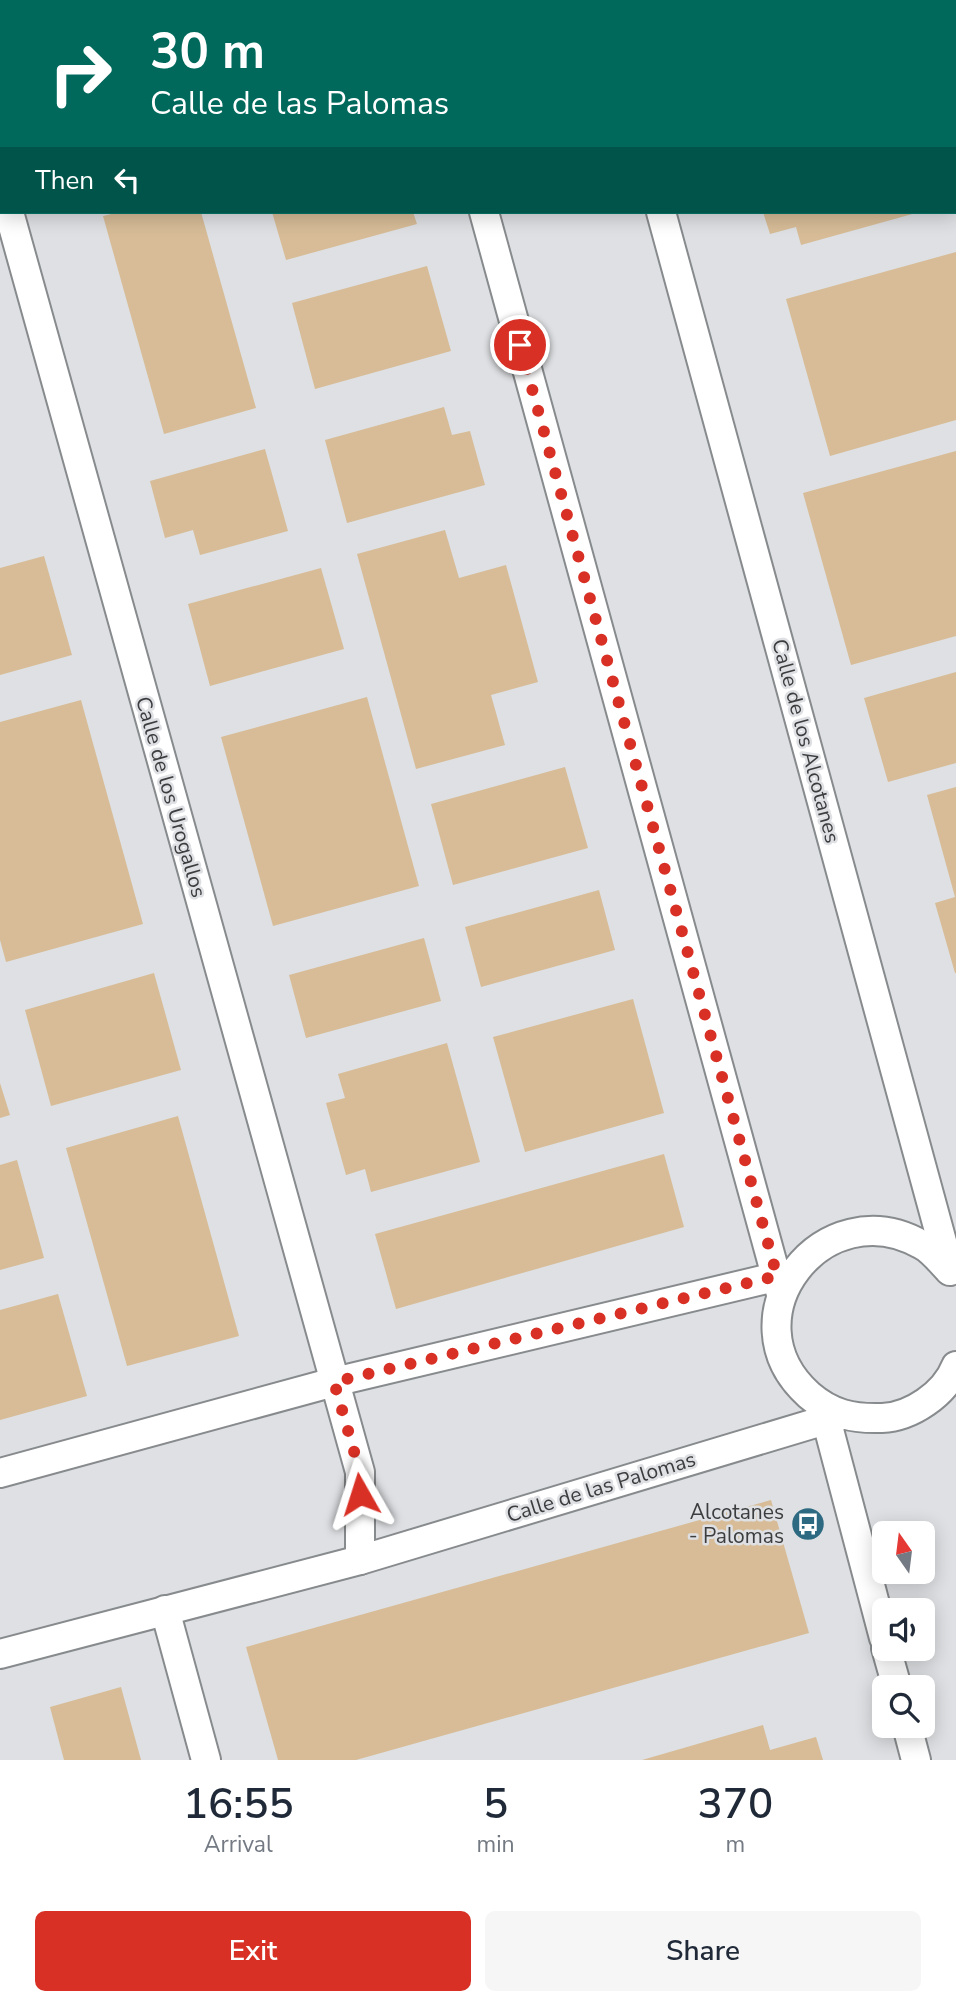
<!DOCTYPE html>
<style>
:root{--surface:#fff;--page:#f6f6f7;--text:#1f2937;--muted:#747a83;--accent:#d93025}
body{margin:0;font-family:"Nunito Sans",sans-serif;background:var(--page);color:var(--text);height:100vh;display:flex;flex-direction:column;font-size:26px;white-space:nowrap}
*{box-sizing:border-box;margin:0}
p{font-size:23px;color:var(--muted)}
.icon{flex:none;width:38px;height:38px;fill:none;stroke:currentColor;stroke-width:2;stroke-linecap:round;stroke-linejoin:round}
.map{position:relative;height:1760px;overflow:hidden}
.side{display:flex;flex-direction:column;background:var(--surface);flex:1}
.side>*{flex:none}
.guide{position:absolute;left:0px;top:0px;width:957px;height:214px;box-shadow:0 4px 18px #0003;background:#00695c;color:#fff;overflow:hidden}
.needle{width:46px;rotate:346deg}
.controls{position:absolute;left:872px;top:1521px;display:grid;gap:14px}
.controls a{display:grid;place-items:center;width:63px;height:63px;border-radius:10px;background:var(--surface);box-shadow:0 4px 18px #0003;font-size:35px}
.pin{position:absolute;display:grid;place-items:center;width:60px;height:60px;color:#fff;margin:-30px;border:4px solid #fff;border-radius:50%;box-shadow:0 2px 7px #0007}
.me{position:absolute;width:77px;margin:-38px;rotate:354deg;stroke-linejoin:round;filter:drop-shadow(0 0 5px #0008)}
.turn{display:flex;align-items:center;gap:24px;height:147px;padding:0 35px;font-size:32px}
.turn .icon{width:91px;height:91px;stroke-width:2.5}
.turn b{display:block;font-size:49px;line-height:60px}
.then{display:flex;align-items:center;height:66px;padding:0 35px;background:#0003;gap:14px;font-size:26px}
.eta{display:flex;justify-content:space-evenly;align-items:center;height:119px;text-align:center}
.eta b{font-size:42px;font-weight:600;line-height:49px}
.button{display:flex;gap:14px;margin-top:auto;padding:14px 35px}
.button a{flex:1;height:80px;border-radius:10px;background:var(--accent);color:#fff;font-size:28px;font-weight:600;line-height:80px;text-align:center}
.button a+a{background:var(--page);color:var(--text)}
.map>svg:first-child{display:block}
.building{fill:#d7bc97}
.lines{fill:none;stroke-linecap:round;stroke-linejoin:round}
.minor-casing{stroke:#888b8d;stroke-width:32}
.minor{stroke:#fff;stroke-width:28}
.route{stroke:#d93025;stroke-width:12;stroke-dasharray:0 21.6}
.labels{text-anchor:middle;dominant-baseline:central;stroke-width:5;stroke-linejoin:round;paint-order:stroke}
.street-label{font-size:21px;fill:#3c3d3e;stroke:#dee0e3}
.poi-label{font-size:21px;fill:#3c3d3e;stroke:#dee0e3;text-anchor:end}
</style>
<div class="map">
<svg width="956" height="1760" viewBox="0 0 956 1760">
<rect width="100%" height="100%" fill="#dee0e3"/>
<g class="building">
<path d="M 120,212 L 201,212 L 256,408 L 164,434 L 103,216 Z"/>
<path d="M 272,212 L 413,212 L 417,224 L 286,260 Z"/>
<path d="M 763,212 L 916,212 L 916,213 L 801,245 L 796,227 L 770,234 Z"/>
<path d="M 956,252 L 956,420 L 830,456 L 786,299 Z"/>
<path d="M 427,266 L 451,351 L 315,389 L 292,303 Z"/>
<path d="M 444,407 L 452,435 L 470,431 L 485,485 L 347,523 L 325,440 Z"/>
<path d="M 265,449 L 288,531 L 200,555 L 193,530 L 165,538 L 150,481 Z"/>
<path d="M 956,451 L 956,636 L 851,665 L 803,493 Z"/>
<path d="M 445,530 L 459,578 L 506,565 L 538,682 L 491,695 L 505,745 L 416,769 L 357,554 Z"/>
<path d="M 44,556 L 72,655 L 0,675 L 0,568 Z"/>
<path d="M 321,568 L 344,649 L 210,686 L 188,604 Z"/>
<path d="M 956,672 L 956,763 L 888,782 L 864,698 Z"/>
<path d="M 367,697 L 419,886 L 273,926 L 221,737 Z"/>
<path d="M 81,700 L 143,924 L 6,962 L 0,940 L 0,722 Z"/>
<path d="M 565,767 L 588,848 L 453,885 L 431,804 Z"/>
<path d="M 956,787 L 956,973 L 955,973 L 935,903 L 955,897 L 927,795 Z"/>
<path d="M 599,890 L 615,950 L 481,987 L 465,927 Z"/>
<path d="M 424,938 L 441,1001 L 306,1038 L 289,975 Z"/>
<path d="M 154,973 L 181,1070 L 51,1106 L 25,1010 Z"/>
<path d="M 633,999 L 664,1113 L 525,1152 L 493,1037 Z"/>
<path d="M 447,1043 L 480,1162 L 371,1192 L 365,1169 L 346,1175 L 326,1103 L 345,1098 L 338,1074 Z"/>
<path d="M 0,1083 L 10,1115 L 0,1118 Z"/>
<path d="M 178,1116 L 239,1336 L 127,1366 L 66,1148 Z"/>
<path d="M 664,1154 L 684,1227 L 396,1309 L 375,1234 Z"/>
<path d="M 17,1160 L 44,1258 L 0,1270 L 0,1165 Z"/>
<path d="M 58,1294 L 87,1396 L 0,1420 L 0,1310 Z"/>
<path d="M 771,1500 L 809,1633 L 356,1760 L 278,1760 L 246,1647 Z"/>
<path d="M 121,1687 L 141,1760 L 64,1760 L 50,1707 Z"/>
<path d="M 763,1725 L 770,1750 L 816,1737 L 823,1760 L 642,1760 Z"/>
</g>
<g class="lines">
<g class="minor-casing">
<g id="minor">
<path d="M 426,0 L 426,2"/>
<path d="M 604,0 L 604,2"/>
<path d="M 0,179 L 2,185"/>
<path d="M 9,212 L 360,1472 L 360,1560"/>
<path d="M 484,212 L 781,1294"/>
<path d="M 661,212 L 950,1271"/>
<path d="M 949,1270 C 941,1262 932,1250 922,1245 C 824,1188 723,1318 809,1395 C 831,1414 852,1419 882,1418 C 911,1417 945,1394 956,1366"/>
<path d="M 823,1407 L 884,1638"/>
<path d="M 0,1473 L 334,1382 L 792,1273"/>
<path d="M 165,1610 L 206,1760"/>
<path d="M 886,1648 L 897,1687"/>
<path d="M 0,1654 L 360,1560 L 842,1415"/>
<path d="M 907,1726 L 916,1760"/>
</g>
</g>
<use href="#minor" class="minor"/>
</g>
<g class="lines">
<path class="route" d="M 360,1494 L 360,1472 L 334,1382 L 777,1276 L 520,345"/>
</g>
<defs>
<g id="bus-disc" transform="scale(1.75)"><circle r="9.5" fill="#2d6a81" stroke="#dee0e3"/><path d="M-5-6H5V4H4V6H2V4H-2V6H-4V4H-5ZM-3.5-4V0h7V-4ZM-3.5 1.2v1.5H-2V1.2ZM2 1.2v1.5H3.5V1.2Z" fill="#fff"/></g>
</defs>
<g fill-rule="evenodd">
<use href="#bus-disc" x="808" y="1524"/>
</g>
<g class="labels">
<g class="street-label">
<text transform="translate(806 741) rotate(75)">Calle de los Alcotanes</text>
<text transform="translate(171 797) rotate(74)">Calle de los Urogallos</text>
<text transform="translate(601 1487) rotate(-17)">Calle de las Palomas</text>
</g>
<g class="poi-label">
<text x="784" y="1512">Alcotanes<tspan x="784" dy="24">- Palomas</tspan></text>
</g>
</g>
</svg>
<div class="controls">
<a><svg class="needle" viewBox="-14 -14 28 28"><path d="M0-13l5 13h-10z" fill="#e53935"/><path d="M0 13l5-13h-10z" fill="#747a83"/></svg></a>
<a><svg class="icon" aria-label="sound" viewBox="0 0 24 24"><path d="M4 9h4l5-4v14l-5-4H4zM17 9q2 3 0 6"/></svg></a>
<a><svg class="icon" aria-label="search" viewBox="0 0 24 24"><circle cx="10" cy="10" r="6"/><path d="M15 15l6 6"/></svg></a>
</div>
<div class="pin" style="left:520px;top:345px;background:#d93025"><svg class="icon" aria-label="arrive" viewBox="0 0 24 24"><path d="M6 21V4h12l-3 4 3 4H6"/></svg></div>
<svg class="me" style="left:360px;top:1494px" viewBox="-20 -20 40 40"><path d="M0-17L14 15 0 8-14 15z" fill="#d93025" stroke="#fff" stroke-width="4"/></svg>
<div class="guide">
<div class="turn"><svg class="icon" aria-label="right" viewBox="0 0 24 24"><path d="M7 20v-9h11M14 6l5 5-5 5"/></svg><div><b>30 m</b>Calle de las Palomas</div></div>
<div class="then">Then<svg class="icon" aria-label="left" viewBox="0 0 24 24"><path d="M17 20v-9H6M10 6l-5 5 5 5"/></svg></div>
</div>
</div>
<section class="side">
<div class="eta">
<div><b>16:55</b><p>Arrival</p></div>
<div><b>5</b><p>min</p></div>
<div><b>370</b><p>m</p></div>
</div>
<div class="button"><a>Exit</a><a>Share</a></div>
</section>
